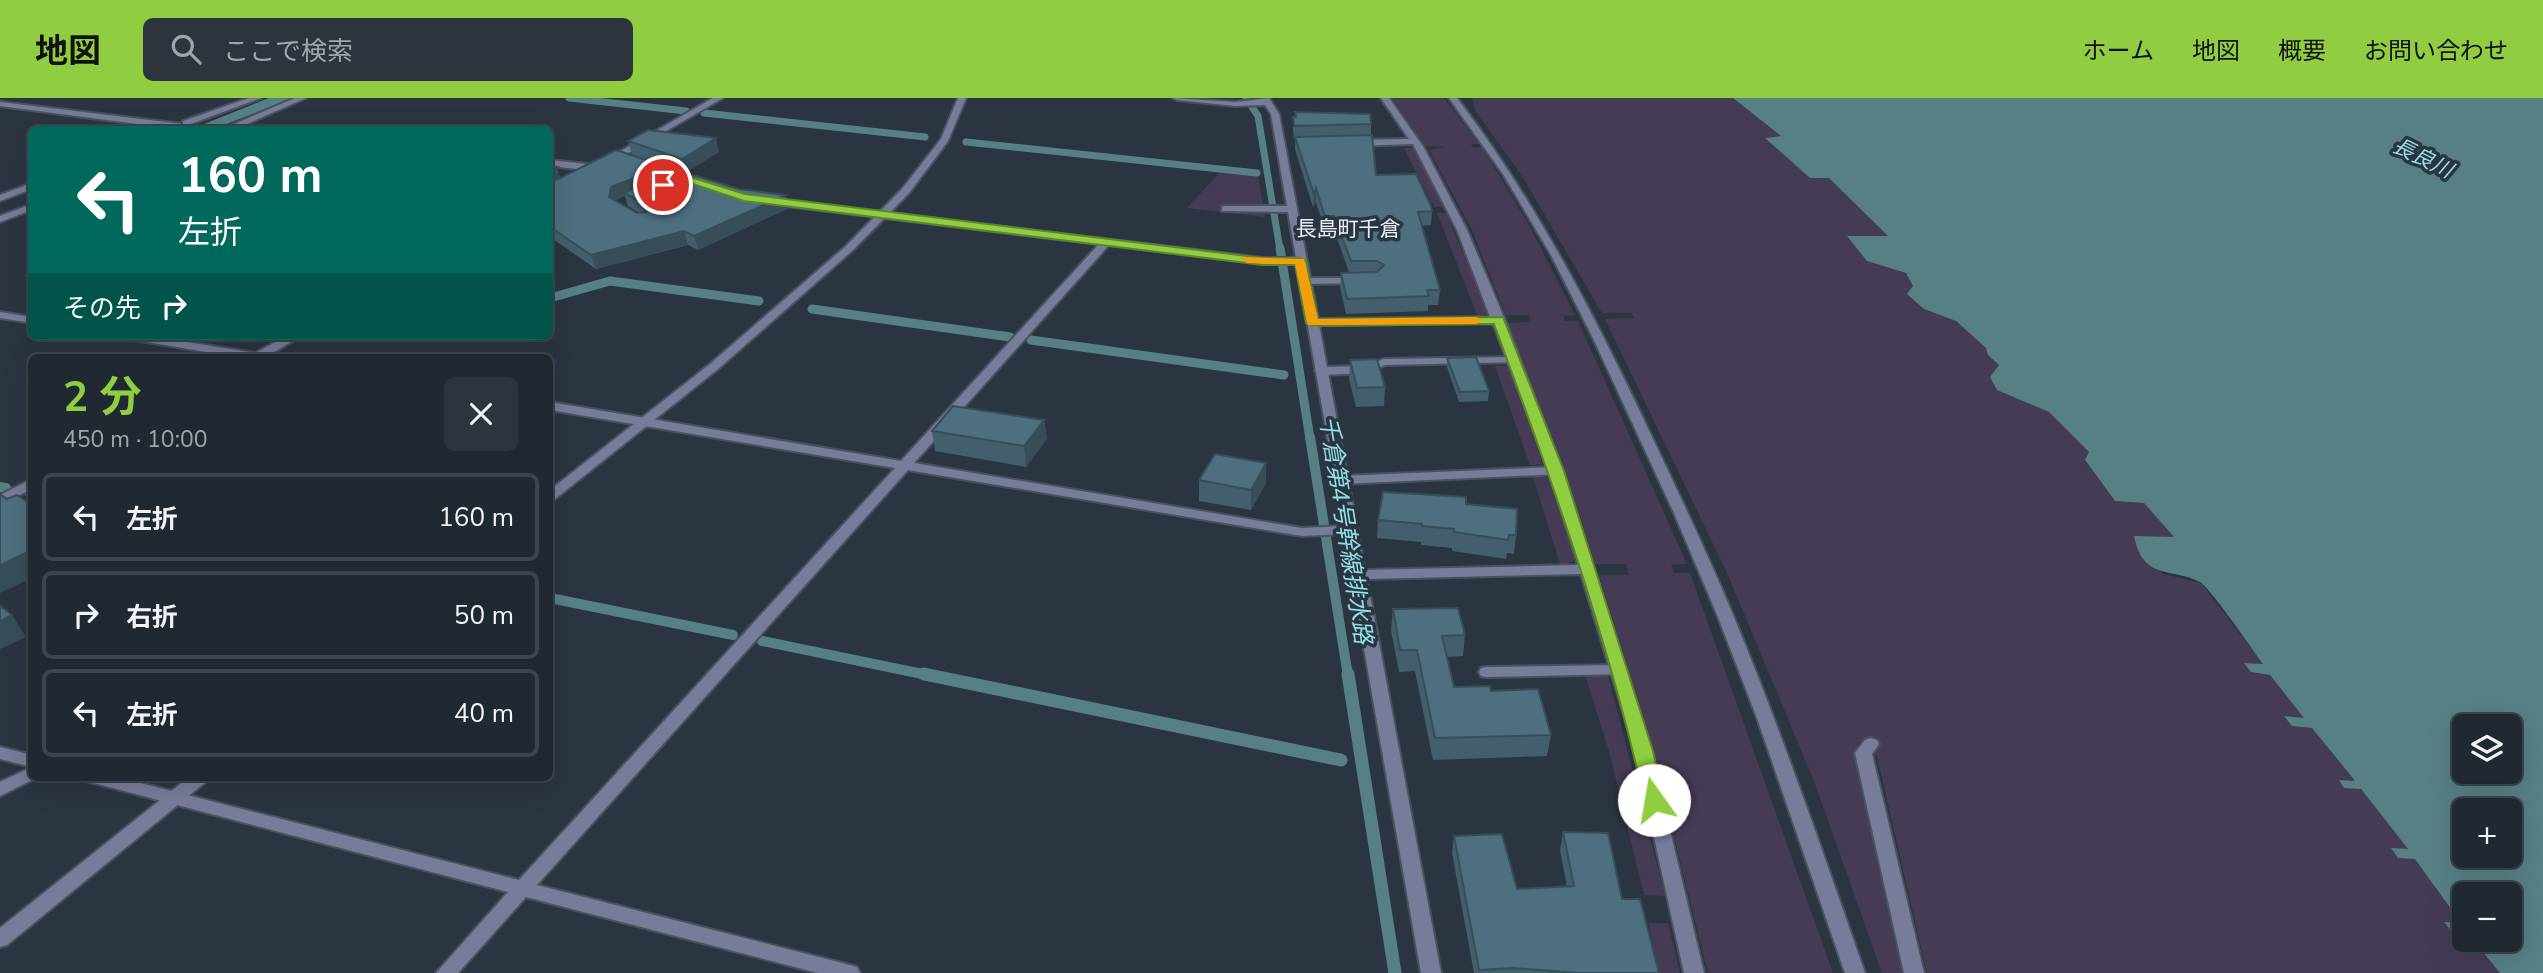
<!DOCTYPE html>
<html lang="ja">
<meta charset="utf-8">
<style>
:root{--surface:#202831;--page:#2d343d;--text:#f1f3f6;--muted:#a2a6ab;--line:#3d444d;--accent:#90cd40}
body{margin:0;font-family:"Nunito Sans","Noto Sans JP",sans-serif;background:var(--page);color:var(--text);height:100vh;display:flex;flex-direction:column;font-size:26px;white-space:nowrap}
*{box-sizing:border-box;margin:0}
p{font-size:23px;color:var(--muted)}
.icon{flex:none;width:38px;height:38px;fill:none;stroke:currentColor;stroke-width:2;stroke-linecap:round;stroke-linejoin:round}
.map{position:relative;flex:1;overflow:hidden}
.sheet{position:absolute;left:28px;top:256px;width:525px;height:427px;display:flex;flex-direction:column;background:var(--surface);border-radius:10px;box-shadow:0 7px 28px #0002,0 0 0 2px var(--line)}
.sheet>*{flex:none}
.guide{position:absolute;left:28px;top:28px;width:525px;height:214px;border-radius:10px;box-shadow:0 7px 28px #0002,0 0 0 2px var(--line);background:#00695c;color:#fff;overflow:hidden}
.controls{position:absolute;left:2452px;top:616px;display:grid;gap:14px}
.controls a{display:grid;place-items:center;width:70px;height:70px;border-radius:10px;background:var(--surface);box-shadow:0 7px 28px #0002,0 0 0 2px var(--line);font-size:35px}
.pin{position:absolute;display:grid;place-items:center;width:60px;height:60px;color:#fff;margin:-30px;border:4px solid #fff;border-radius:50%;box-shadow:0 2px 7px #0007}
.me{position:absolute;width:77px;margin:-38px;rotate:347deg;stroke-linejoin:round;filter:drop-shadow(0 0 5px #0008)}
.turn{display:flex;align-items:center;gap:24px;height:147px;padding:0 35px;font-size:32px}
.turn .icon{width:91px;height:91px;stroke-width:2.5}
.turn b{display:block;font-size:49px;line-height:60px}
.then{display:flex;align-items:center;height:66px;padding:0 35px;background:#0003;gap:14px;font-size:26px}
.round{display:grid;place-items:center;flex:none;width:74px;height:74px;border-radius:10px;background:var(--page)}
.head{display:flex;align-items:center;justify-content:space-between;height:119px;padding:0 35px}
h1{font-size:42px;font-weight:700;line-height:52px;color:var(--accent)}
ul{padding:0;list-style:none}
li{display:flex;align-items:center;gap:21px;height:88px;margin:0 14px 10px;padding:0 21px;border:4px solid var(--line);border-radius:10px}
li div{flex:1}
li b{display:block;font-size:26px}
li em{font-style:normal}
header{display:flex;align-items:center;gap:42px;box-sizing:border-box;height:98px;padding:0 35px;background:var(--accent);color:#111}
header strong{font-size:33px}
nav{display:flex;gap:38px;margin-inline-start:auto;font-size:24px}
.search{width:490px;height:63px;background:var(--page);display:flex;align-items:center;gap:18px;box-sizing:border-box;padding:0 24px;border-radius:10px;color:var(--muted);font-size:26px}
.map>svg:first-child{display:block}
.green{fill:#463b55}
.water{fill:#578085;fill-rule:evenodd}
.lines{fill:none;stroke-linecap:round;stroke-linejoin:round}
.stream-far3{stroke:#578085;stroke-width:7}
.stream-far2{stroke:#578085;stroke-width:9}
.stream-far1{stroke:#578085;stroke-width:10}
.stream{stroke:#578085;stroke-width:13}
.service-casing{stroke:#49535e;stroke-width:4}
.minor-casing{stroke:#49535e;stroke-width:4}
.tertiary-casing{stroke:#49535e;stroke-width:4}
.service{fill:#787c9b;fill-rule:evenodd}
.minor{fill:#787c9b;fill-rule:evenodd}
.tertiary{fill:#787c9b;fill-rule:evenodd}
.wall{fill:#435f6d;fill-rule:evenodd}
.shaded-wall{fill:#374e59}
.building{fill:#4e6f7f;stroke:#374e59;stroke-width:2}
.route{fill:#90cd40;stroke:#5e852a;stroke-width:2}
.slow{fill:#f59e0b}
.labels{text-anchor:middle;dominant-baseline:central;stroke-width:7;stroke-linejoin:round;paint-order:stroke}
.far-water-label{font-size:21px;font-style:italic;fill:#92dee6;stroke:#2b3541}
.far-quarter-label{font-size:21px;fill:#e8eef6;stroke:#2b3541}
.water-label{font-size:24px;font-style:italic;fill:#92dee6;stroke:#2b3541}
</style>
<header>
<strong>地図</strong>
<div class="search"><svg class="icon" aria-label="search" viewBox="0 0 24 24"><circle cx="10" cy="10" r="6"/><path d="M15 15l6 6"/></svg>ここで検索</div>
<nav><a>ホーム</a><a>地図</a><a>概要</a><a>お問い合わせ</a></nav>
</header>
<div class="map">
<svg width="2543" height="875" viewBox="0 0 2543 875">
<rect width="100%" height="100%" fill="#2b3541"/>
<g class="green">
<path d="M 1392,0 L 1444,0 L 1479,46 L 1471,46 L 1473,50 L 1482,49 L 1530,129 L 1575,217 L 1563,218 L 1565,223 L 1578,223 L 1687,466 L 1671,467 L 1674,475 L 1690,475 L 1833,875 L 1708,875 L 1653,653 L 1599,477 L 1629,477 L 1626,466 L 1595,466 L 1563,368 L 1508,225 L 1531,224 L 1529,217 L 1506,217 L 1472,132 L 1429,52 L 1446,49 L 1425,48 Z"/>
<path d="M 1472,0 L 1733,0 L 1782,39 L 1766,40 L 1794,66 L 1829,80 L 1889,139 L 1848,138 L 1867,163 L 1906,175 L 1913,188 L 1908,196 L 1924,211 L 1956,223 L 1986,250 L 1999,267 L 1997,292 L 2049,314 L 2089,354 L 2085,363 L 2115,403 L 2144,405 L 2175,440 L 2134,439 L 2145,464 L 2164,476 L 2201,485 L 2263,566 L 2245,565 L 2251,574 L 2270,577 L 2305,621 L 2285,619 L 2292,628 L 2312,630 L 2409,752 L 2461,826 L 2446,824 L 2454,836 L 2464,836 L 2464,842 L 2473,842 L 2500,875 L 1927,875 L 1877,658 L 1859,643 L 1855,657 L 1902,875 L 1882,875 L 1814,683 L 1728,477 L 1605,221 L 1634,220 L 1631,215 L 1602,215 L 1522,78 L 1475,12 Z"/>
<path d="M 1404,50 L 1414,50 L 1445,108 L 1434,109 Z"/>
<path d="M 1221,73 L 1258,78 L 1265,119 L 1187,110 Z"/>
<path d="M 1437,115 L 1446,115 L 1488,215 L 1478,219 Z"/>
<path d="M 1495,268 L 1510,268 L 1543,366 L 1530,367 Z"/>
<path d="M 1543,378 L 1549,381 L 1576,461 L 1561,469 L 1533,379 Z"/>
<path d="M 1585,577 L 1608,578 L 1665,798 L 1644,797 L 1609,653 Z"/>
<path d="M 1649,825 L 1668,825 L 1680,875 L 1658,875 Z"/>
</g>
<g class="water">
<path d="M 269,0 L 293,0 L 214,31 L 189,32 Z"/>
<path d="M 1733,0 L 2543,0 L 2543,875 L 2500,875 L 2473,842 L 2510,842 L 2510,796 L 2464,796 L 2464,836 L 2454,836 L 2444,824 L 2461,825 L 2415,761 L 2398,760 L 2391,750 L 2408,751 L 2361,691 L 2344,690 L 2339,682 L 2355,683 L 2312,630 L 2292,628 L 2284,618 L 2304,620 L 2270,577 L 2251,574 L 2244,565 L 2263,566 C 2252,551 2211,491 2200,484 C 2171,469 2143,483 2134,438 L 2174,439 L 2144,405 L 2115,403 L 2085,362 L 2089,354 L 2049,314 L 1997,292 L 1990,279 L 1999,267 L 1988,257 L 1986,250 L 1956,223 L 1924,211 L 1907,196 L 1913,188 L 1906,175 L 1867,163 L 1847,138 L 1888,138 L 1829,80 L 1810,80 L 1765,40 L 1781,38 ZM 2510,628 L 2510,674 L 2464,674 L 2464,628 ZM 2464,712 L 2510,712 L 2510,758 L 2464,758 Z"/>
</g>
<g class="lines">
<g class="stream-far3">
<path d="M 569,0 L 686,13"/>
<path d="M 1246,0 L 1258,18 L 1280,152"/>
<path d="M 704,15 L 925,39"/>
<path d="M 966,44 L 1257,75"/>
</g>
<g class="stream-far2">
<path d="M 1280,150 L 1310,341"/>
<path d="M 550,200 L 610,183 L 759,203"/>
<path d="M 812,211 L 1010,239"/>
<path d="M 1031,242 L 1284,277"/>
</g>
<g class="stream-far1">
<path d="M 1310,339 L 1348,578"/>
<path d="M 0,389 L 6,390"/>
<path d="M 29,394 L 32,395"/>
<path d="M 550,500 L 733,537"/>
<path d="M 762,543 L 932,578"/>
</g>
<g class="stream">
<path d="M 924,576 L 1341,662"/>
<path d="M 1348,576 L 1395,875"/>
</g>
<g class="service-casing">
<g id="service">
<path d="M 1225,108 L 1291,108 L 1296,111 L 1291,114 L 1222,113 L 1222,109 Z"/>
<path d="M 1357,180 L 1362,183 L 1361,185 L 1304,186 L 1299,183 L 1304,180 Z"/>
<path d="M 1514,259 L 1518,260 L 1518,264 L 1385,267 L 1369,275 L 1321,277 L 1315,273 L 1321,269 L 1367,268 L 1383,261 Z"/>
<path d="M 1556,369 L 1561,370 L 1563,373 L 1561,376 L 1341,386 L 1334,382 L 1341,378 Z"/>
<path d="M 1618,567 L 1624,568 L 1626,572 L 1624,576 L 1487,579 L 1481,578 L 1479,574 L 1481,570 L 1487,569 Z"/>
<path d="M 1871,640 L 1877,642 L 1879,646 L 1872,656 L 1924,875 L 1904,875 L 1855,655 L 1865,642 Z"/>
<path d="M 32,669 L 32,679 L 38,679 L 0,698 L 0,684 Z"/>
</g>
</g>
<g class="minor-casing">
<g id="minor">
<path d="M 249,0 L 261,0 L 188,27 L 211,32 L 183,32 L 0,8 L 0,4 L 183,26 L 183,23 Z"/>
<path d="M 295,0 L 306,0 L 233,32 L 220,32 Z"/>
<path d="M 713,0 L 723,0 L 609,66 L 602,64 Z"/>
<path d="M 1173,0 L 1235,4 L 1269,0 L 1279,16 L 1318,221 L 1490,219 L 1457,132 L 1413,46 L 1353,48 L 1349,45 L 1353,42 L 1409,41 L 1381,0 L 1389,0 L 1424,50 L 1467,132 L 1505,222 L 1563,373 L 1651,653 L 1704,875 L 1684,875 L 1635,653 L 1581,476 L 1367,481 L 1441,875 L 1421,875 L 1344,436 L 1302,438 L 908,372 L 537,787 L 850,867 L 857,869 L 860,875 L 818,875 L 526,799 L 458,875 L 436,875 L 508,794 L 86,683 L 83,679 L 117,679 L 519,782 L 895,370 L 550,312 L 550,304 L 901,363 L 1099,146 L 770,106 L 767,105 L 767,101 L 1263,160 L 1296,160 L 1271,16 L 1265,7 L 1235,8 L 1177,2 ZM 1109,147 L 1263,166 L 1297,166 L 1343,428 L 1302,430 L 914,365 ZM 1493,225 L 1549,373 L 1578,467 L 1365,472 L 1319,227 Z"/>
<path d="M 1449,0 L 1457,0 C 1537,105 1596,220 1652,339 C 1680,398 1708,457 1733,517 C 1782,635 1823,755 1865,875 L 1845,875 L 1757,620 L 1718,519 L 1674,415 L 1593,240 L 1551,157 L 1503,76 Z"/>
<path d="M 550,62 L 595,67 L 599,70 L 595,73 L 550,68 Z"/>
<path d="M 32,85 L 32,91 L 0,103 L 0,97 Z"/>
<path d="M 32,106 L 32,112 L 0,124 L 0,118 Z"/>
<path d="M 0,214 L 32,219 L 32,225 L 0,220 Z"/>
<path d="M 123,238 L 150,238 L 255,255 L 287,238 L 301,238 L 266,259 L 236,259 L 129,241 Z"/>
<path d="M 32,381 L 32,391 L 0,407 L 0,397 Z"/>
<path d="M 0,649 L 32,657 L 32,669 L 0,661 Z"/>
</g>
</g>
<g class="tertiary-casing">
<g id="tertiary">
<path d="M 958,0 L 966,0 L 948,43 L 909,95 L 853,152 L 718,271 L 555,401 L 550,402 L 550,392 L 710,266 L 846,148 L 902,91 L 941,41 Z"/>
<path d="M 189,679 L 210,679 L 207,683 L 7,847 L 0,849 L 0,830 Z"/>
</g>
</g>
<use href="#service" class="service"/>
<use href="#minor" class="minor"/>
<use href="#tertiary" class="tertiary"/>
</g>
<g class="wall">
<path d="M 1295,14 L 1371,26 L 1371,37 L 1376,77 L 1432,113 L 1431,127 L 1422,128 L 1440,192 L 1438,207 L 1428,207 L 1428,213 L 1346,216 L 1340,189 L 1341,175 L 1349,174 L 1334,132 L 1325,132 L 1316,104 L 1313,109 L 1295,51 L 1295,41 L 1294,41 L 1293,32 L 1293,19 L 1295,19 Z"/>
<path d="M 628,43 L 719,54 L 686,74 L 665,68 L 668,78 L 789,110 L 698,152 L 688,147 L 596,171 L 550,139 L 550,68 L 560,80 L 632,57 ZM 625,98 L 628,108 L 640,115 L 637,115 L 615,102 Z"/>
<path d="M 1447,260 L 1489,293 L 1488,303 L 1459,304 L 1447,269 Z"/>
<path d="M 1350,262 L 1385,289 L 1384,308 L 1356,309 L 1349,281 Z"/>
<path d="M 1044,322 L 1047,341 L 1026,369 L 935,353 L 932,333 Z"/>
<path d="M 1266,365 L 1266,385 L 1251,412 L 1199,403 L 1199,382 Z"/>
<path d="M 1466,406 L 1516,437 L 1514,456 L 1507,455 L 1506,461 L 1452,453 L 1452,450 L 1421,447 L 1421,444 L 1377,440 L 1378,422 Z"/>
<path d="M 1393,511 L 1465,537 L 1463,558 L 1447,559 L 1454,589 L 1491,593 L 1551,637 L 1547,658 L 1433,662 L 1415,573 L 1399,574 L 1391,532 Z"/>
<path d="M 1563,734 L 1622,801 L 1659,875 L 1474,875 L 1452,755 L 1454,738 L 1517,791 L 1567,789 L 1560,752 Z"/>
</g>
<g class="shaded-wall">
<path d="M 716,40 L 719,54 L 686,74 L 682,61 Z"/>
<path d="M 665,68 L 668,80 L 624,95 L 625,98 L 615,102 L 609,99 L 611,89 Z"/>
<path d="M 557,69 L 561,82 L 550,88 L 550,73 Z"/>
<path d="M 1316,90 L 1316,104 L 1313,109 L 1314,96 Z"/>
<path d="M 786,97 L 789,110 L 698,152 L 694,138 Z"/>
<path d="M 684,133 L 688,147 L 596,171 L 591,157 Z"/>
<path d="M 1044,322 L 1047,341 L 1026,369 L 1024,348 Z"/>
<path d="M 1266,365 L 1266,385 L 1251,412 L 1251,392 Z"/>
<path d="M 32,452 L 32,480 L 0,495 L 0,467 Z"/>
<path d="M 12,517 L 26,539 L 0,551 L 0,523 Z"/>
</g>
<g class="building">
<path d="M 1295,14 L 1370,16 L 1371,26 L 1294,28 L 1293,19 L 1296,19 Z"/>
<path d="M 648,32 L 716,40 L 682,61 L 628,43 Z"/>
<path d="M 1372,37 L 1376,77 L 1416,76 L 1431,108 L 1432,113 L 1418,114 L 1440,192 L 1427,192 L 1429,198 L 1347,201 L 1341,175 L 1377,174 L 1384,167 L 1377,163 L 1351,163 L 1334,118 L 1325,118 L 1316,90 L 1314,96 L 1295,39 Z"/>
<path d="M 616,52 L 665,68 L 611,89 L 609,99 L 637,115 L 646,114 L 646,106 L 624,95 L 680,73 L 739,91 L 786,97 L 694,138 L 684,133 L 591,157 L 550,129 L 550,85 Z"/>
<path d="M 550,68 L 557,69 L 550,73 Z"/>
<path d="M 1476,259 L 1489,293 L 1460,294 L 1447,260 Z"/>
<path d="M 1377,261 L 1385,289 L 1357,290 L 1350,262 Z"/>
<path d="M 953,308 L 1044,322 L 1024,348 L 932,333 Z"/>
<path d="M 1215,356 L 1266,365 L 1251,392 L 1199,382 Z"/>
<path d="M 1383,394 L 1466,399 L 1466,406 L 1517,411 L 1516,437 L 1509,437 L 1508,442 L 1454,434 L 1454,431 L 1422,428 L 1422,426 L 1378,422 Z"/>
<path d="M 0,396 L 7,401 L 17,397 L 32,407 L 32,452 L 0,467 Z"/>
<path d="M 0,508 L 12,517 L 0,523 Z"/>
<path d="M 1458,510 L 1465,537 L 1442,538 L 1454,589 L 1490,588 L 1491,593 L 1538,591 L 1551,637 L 1435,640 L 1417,552 L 1400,552 L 1393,511 Z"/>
<path d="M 1563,734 L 1608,735 L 1622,801 L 1640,801 L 1659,875 L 1577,875 L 1513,870 L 1479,872 L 1454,738 L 1502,736 L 1517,791 L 1574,788 Z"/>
</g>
<path class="route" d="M 684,77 L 745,96 L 1263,160 L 1300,160 L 1306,163 L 1318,221 L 1503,219 L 1564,373 L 1653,653 L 1664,702 L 1662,708 L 1647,708 L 1644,702 C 1609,542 1551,380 1494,226 L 1312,228 L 1306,225 L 1295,167 L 1263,167 L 744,103 L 684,83 L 663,90 L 658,87 Z"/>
<path class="slow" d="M 1243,159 L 1304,161 L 1318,221 L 1476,219 L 1483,222 L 1476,226 L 1308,227 L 1295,166 L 1247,165 L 1241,161 Z"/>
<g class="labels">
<g class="far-water-label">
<text transform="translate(2423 60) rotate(26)">長良川</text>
</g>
<g class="far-quarter-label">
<text x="1348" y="131">長島町千倉</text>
</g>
<g class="water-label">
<text transform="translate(1346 432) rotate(81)">千倉第4号幹線排水路</text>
</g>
</g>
</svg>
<div class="controls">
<a><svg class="icon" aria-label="layers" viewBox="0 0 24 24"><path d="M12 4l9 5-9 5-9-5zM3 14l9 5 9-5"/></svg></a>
<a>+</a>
<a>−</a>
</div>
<div class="pin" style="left:663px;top:87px;background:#d93025"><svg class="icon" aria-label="arrive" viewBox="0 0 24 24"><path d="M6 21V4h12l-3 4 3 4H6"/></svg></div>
<svg class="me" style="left:1654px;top:702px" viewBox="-20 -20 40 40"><circle r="19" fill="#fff"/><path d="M0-13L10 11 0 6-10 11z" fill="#90cd40"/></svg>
<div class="guide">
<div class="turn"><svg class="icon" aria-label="left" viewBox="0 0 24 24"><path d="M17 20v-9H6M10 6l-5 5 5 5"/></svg><div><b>160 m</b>左折</div></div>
<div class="then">その先<svg class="icon" aria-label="right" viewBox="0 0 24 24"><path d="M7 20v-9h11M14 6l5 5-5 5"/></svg></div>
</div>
<section class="sheet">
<div class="head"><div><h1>2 分</h1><p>450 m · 10:00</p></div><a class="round"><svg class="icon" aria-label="close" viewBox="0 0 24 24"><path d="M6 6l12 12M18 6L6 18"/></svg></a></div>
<ul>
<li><svg class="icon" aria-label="left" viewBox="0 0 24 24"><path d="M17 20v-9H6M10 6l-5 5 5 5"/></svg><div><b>左折</b></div><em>160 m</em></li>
<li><svg class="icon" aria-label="right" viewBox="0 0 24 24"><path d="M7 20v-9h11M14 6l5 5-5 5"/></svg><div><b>右折</b></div><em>50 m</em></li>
<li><svg class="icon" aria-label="left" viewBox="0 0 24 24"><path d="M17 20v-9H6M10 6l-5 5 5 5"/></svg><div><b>左折</b></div><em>40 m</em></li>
</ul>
</section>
</div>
